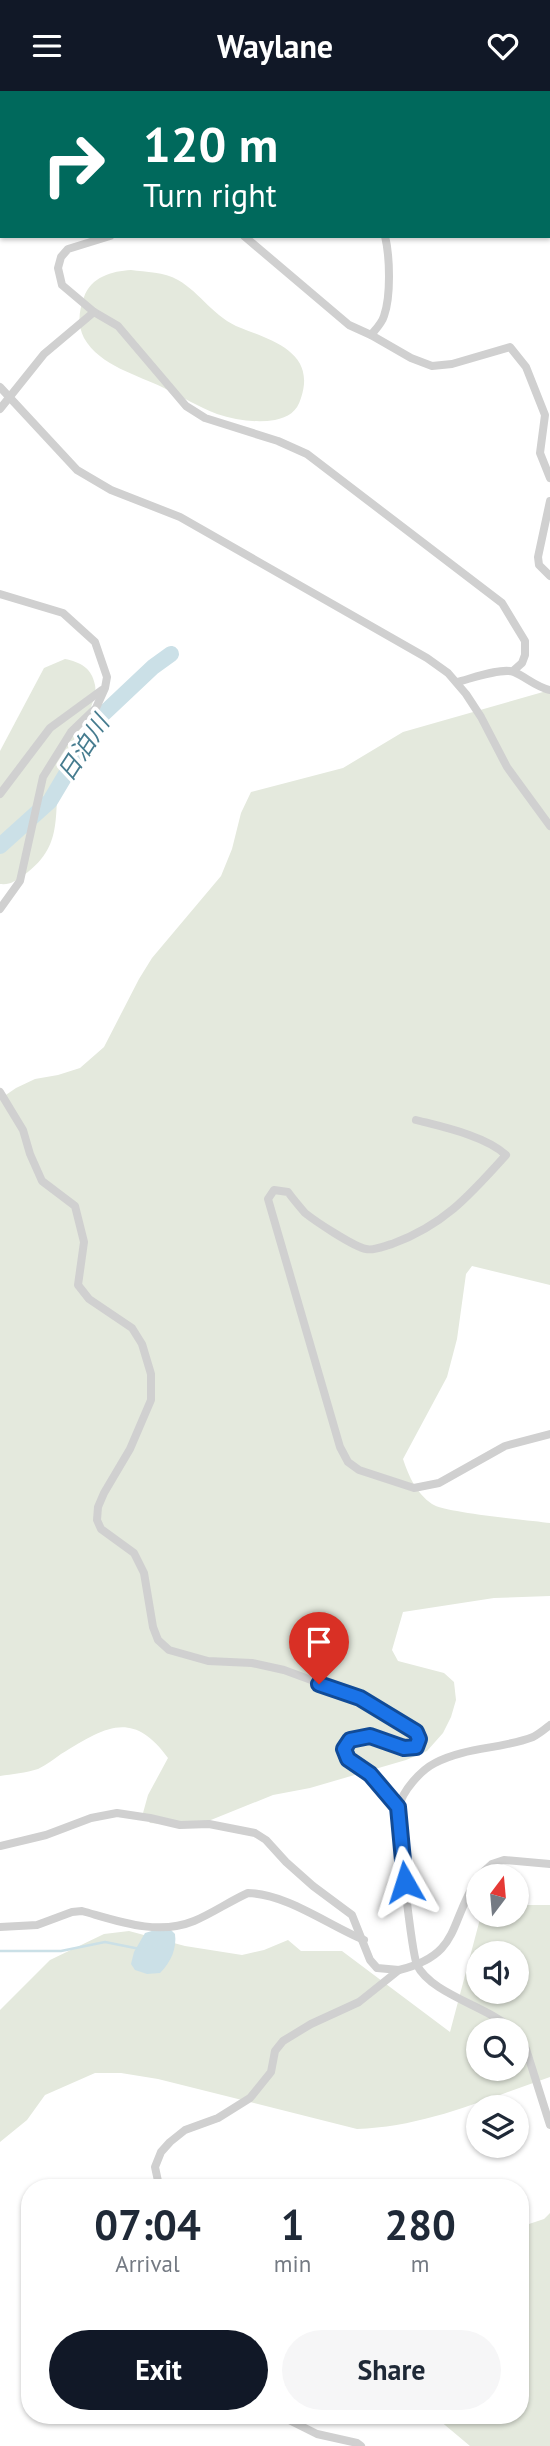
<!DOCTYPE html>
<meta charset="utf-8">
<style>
:root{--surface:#fff;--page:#f6f6f7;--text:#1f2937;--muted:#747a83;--accent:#111827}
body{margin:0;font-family:"PT Sans","Noto Sans JP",sans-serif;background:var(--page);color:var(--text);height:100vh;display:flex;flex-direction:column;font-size:26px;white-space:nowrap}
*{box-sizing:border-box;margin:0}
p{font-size:23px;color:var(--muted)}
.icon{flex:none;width:38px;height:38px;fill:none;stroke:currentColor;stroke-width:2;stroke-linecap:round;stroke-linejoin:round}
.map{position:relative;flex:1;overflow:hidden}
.sheet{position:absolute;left:21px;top:2088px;width:508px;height:245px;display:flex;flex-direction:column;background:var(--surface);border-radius:28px;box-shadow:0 2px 5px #0004}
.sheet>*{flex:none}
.hud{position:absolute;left:0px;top:0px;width:551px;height:147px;box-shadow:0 2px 5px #0004;background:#00695c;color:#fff;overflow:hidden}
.needle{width:46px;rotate:16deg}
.buttons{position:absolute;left:466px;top:1773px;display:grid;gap:14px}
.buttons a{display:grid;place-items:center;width:63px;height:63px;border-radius:50%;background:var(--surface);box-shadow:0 2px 5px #0004;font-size:35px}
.pin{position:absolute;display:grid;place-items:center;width:60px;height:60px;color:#fff;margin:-72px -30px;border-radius:50% 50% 50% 0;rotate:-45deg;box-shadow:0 0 7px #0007}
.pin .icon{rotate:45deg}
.me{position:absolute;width:77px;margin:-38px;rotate:354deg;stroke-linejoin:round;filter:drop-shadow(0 0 5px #0008)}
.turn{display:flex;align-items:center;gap:24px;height:147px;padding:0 28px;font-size:32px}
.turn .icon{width:91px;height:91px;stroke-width:2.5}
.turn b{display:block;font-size:49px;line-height:60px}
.eta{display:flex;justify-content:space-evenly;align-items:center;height:119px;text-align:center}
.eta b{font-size:42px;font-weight:700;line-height:49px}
.button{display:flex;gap:14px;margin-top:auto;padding:14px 28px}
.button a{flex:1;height:80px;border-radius:42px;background:var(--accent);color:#fff;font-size:28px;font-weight:700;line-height:80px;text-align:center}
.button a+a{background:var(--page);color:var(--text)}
header{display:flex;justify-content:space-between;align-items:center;height:91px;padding:0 28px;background:var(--accent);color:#fff;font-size:32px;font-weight:700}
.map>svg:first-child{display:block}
.green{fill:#e4e9dd;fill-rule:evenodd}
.water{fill:#cbe0e7}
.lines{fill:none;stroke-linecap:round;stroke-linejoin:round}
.stream{stroke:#cbe0e7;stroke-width:2.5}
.river{stroke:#cbe0e7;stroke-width:16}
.street{stroke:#d0d0d0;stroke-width:8}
.route-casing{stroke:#114b97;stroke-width:18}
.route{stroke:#1a73e8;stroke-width:12}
.labels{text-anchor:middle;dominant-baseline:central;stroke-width:7;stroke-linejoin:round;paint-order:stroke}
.water-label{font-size:24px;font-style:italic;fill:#467c8f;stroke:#fff}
</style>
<header><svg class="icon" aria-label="menu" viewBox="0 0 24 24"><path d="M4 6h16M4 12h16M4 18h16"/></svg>Waylane<svg class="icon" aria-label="heart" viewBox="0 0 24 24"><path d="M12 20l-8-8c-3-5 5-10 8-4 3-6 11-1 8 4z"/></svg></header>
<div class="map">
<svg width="550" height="2355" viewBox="0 0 550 2355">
<rect width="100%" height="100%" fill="#fff"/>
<g class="green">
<path d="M 131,179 C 146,181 164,181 178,189 C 201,202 214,227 241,237 C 274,250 316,262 301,307 C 297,321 288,326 275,329 C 256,332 235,329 217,323 C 199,316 182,306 164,297 C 138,284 100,275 84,247 C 77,233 79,220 84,206 C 91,186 112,180 131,179 Z"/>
<path d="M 65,568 C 80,571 92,577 95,594 C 99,612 72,649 65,667 C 47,712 72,750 24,784 C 15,790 11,794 0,793 L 0,660 L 44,577 Z"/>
<path d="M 550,599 L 550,1194 L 472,1175 L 466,1183 L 457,1248 L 447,1286 L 403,1368 C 409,1386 416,1402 432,1413 C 445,1422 529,1429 550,1432 L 550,1505 L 494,1507 L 403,1521 L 392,1559 L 398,1570 L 444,1582 L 454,1591 L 456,1609 L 451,1626 L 443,1642 L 427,1660 L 406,1669 L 310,1697 L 273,1704 L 196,1735 L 150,1732 L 143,1722 L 148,1704 L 168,1667 C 132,1617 104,1637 61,1663 C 54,1668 46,1674 38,1678 C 26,1682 12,1683 0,1685 L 0,1008 L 16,997 L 35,988 L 58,984 L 80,977 L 104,956 L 139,888 L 152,867 L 221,785 L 232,758 L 241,722 L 251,701 L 343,677 L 403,641 Z"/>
<path d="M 516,1814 L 550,1814 L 550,1986 C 486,2008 425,2036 357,2038 L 158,1988 L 121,1982 L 95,1982 L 45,2004 L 27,2029 L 0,2051 L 0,1919 L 50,1869 L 104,1843 L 129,1840 L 185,1855 L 242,1864 L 264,1859 L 288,1849 L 301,1860 L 342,1860 L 450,1941 L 480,1828 L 492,1824 L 516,1824 ZM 478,1862 L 516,1862 L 516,1900 L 478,1900 ZM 478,1939 L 516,1939 L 516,1978 L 478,1978 Z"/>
<path d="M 550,2122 L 550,2355 L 470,2355 L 433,2324 L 520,2324 L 520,2136 L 544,2128 Z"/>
</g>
<path class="water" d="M 155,1839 L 171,1839 L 175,1843 C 177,1857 171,1871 160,1882 L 147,1883 L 135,1879 L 131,1873 L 134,1861 L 145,1842 Z"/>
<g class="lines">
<path class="stream" d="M 0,1860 L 61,1860 L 105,1851 L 140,1858"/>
<path class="river" d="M 0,755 L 50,710 L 100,626 L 153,576 L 171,563"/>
<g class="street">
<path d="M 353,0 L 353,2"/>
<path d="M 110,145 L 68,158 L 61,166 L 58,177 L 62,194 L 94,221 L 118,235 L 186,315 L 205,327 L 278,350 L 307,363 L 502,512 L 525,550 L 525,564 L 522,572 L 513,580"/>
<path d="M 244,145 L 349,234 L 371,244 L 411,267 L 432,275 L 452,273 L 510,256 L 526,276 L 545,324 L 540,362 L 550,387"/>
<path d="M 371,244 C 376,238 382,232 384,225 C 391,205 390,166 385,145"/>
<path d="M 0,296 L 77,379 L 111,399 L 180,426 L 427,567 L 448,582 L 466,603 L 481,626 L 507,676 L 550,735"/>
<path d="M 0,318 L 44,263 L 94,221"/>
<path d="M 550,410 L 538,466 L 539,474 L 550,485"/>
<path d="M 0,503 L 63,522 L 95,551 L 107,586 L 105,597 L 96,617 L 71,641 L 43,686 L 20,790 L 0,818"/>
<path d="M 457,591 C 470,588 502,576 514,581 C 526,586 536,596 550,599"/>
<path d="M 0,703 L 50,637 L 102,599"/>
<path d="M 0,1001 L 23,1039 L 30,1063 L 42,1090 L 75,1115 L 84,1151 L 78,1194 L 89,1208 L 132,1237 L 142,1253 L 151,1283 L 151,1309 L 130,1358 L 104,1402 L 98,1416 L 97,1429 L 101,1438 L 134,1462 L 144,1482 L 153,1536 L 158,1549 L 169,1559 L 208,1570 L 252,1572 L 284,1579 L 360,1607 L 416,1641 L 419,1649 L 416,1656 L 404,1657 L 370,1645 L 350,1649 L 344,1658 L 348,1668 L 370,1683 L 399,1716"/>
<path d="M 416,1029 C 443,1036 486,1045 506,1064 C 470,1104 444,1134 392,1153 C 384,1155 374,1160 366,1158 C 354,1156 315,1130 305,1122 C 299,1115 293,1108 288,1101 L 274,1099 L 268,1108 L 340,1356 L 348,1371 L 359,1379 L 414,1397 L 439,1392 L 505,1355 L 550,1343"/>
<path d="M 0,1755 L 46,1744 L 91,1727 L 117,1722 L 150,1727 L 180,1734 L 209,1733 L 255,1742 L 266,1749 L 286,1771 L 313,1795 L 352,1824 L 370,1869 L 377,1877 L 399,1879 L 359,1911 L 311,1933 L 283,1950 L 275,1960 L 271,1981 L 250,2007 L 218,2027 L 185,2039 L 170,2051 L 161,2061 L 155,2076 L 158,2090 L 162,2096"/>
<path d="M 479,1785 L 492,1773 L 504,1769 L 550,1773"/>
<path d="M 0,1836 L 37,1834 L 72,1821 L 82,1820 C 118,1830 157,1845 194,1830 C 213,1822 230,1810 248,1802 C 287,1803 328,1834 364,1849"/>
<path d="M 399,1879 C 462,1863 448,1832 478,1787"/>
<path d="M 513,1939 C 489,1916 431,1903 417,1874 C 412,1862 396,1728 399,1716 C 402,1700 421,1679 435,1672 C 465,1656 502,1658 533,1646 C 539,1643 545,1638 550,1634"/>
<path d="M 516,1942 L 526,1958 L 550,2034"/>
<path d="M 279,2324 L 317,2343 L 357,2352 L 361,2355"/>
</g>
</g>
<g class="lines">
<g class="route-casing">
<path id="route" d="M 319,1593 L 360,1607 L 416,1641 L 419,1648 L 416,1656 L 404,1657 L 370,1645 L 350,1649 L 344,1658 L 348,1668 L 370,1683 L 398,1716 L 405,1791"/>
</g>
<use href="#route" class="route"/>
</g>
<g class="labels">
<g class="water-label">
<text transform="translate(83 657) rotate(-57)">日泊川</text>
</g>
</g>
</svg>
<div class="buttons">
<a><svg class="needle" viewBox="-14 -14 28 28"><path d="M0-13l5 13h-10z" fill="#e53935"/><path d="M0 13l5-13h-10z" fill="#747a83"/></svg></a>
<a><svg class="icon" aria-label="sound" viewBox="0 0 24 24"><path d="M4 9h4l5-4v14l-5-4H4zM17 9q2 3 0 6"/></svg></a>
<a><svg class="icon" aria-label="search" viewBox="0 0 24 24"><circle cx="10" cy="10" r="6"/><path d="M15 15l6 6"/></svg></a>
<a><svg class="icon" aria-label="layers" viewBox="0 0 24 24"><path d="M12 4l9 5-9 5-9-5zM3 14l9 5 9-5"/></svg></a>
</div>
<div class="pin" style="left:319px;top:1593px;background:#d93025"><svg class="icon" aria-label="arrive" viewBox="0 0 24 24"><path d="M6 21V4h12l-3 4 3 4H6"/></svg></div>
<svg class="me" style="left:405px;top:1791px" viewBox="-20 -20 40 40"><path d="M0-17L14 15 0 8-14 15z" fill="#1a73e8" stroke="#fff" stroke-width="4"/></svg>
<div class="hud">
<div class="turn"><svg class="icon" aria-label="right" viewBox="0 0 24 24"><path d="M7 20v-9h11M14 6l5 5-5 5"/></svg><div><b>120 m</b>Turn right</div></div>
</div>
<section class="sheet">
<div class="eta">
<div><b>07:04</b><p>Arrival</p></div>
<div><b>1</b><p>min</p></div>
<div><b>280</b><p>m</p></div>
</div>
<div class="button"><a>Exit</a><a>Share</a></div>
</section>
</div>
